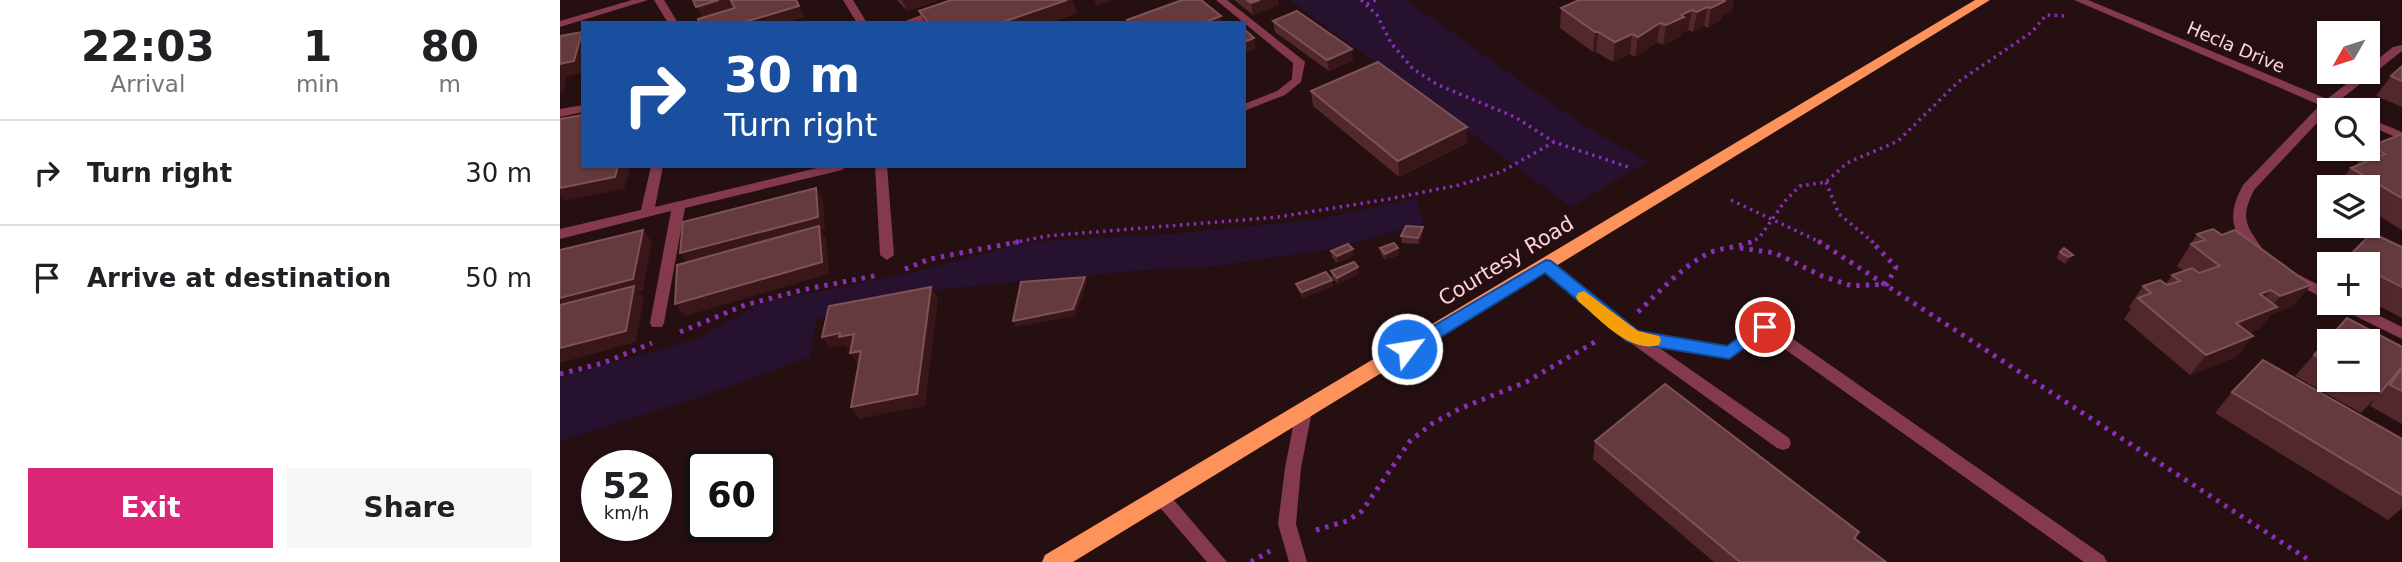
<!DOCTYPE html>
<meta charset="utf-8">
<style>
:root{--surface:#fff;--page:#f6f6f6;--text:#202124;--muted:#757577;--line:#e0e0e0;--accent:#db2777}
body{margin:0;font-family:"DejaVu Sans",sans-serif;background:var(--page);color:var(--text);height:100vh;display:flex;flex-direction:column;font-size:26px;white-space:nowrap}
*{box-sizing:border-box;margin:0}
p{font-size:23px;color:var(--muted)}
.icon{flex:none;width:38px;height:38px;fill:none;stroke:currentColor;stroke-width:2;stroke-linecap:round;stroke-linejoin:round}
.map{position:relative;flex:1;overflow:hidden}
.side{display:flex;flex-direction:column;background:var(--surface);width:560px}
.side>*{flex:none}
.banner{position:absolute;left:21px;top:21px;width:665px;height:147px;border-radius:0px;box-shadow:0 2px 5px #0004;background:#1a4fa0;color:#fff;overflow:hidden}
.needle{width:46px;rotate:231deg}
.buttons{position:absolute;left:1757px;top:21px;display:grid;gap:14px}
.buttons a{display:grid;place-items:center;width:63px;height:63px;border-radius:0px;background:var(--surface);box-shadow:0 2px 5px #0004;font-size:35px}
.speed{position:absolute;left:21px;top:450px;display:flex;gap:14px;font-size:35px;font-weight:700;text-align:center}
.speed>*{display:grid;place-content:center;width:91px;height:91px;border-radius:50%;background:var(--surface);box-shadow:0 2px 5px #0004;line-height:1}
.speed small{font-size:18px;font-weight:400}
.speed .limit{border:4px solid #111;border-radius:10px;background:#fff;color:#111}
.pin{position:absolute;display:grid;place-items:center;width:60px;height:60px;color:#fff;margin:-30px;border:4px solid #fff;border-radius:50%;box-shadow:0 2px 7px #0007}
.me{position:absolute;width:77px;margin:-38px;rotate:59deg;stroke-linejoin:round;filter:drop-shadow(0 0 5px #0008)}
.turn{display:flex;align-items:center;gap:24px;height:147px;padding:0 28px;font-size:32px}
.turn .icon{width:91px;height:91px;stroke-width:2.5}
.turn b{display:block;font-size:49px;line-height:60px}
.eta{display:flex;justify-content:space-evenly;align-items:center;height:119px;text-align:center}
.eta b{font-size:42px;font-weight:800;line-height:49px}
.button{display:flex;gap:14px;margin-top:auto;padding:14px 28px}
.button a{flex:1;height:80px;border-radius:0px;background:var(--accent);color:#fff;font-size:28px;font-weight:800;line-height:80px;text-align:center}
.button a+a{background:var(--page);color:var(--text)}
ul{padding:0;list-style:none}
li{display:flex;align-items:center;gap:21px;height:105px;padding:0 28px;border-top:2px solid var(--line)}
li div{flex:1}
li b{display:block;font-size:26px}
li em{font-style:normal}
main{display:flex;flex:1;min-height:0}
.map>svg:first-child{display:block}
.green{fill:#26122f}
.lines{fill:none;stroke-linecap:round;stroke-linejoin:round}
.path-far1{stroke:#882fb7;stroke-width:3.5;stroke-dasharray:2.5 4.5;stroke-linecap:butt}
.path{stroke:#882fb7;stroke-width:5;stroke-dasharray:3.5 6;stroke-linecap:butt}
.lane{fill:#843a4c;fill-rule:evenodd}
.street{fill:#843a4c;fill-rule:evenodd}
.primary{fill:#fe925b;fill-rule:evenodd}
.wall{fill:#53282c;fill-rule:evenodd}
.shaded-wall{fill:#391619}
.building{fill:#653a3f;stroke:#7e5257;stroke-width:2}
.route{fill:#1a73e8;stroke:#114b97;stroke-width:2}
.slow{fill:#f59e0b}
.labels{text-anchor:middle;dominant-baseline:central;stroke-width:7;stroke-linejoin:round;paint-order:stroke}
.far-street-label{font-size:18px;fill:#ffd3db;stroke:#250f11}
.street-label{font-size:21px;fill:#ffd3db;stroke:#250f11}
</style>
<main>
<section class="side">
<div class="eta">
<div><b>22:03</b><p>Arrival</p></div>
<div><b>1</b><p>min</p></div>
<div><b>80</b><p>m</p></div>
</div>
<ul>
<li><svg class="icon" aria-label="right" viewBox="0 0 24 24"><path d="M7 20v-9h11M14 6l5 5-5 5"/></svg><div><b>Turn right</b></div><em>30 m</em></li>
<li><svg class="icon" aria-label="arrive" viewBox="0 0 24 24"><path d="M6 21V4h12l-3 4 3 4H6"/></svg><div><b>Arrive at destination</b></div><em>50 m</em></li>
</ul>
<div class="button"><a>Exit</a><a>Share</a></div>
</section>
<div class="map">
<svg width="1842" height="562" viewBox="0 0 1842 562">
<rect width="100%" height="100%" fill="#250f11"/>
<g class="green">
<path d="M 730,0 L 846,0 L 1026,127 L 1088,161 L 1011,207 Z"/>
<path d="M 856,198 L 864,223 L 771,249 L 657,266 L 572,271 L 352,292 L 256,320 L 250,357 L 137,398 L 0,441 L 0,377 L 137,339 L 200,303 L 342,275 L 469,242 L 625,233 L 760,219 Z"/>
</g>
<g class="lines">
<g class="path-far1">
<path d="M 801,0 L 817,15 L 831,43 L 853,69 L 878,85 L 955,117 L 994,142 L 1068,167"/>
<path d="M 807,4 L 816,0"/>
<path d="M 1266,182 L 1279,214 L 1314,243"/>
<path d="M 1171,200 L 1262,243"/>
<path d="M 453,243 L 486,236 L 718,217 L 829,199 L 899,185 L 941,172 L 994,142"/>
<path d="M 1189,243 L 1199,238 L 1225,201 L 1240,186 L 1266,182 L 1287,163 L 1338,141 L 1398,82 L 1472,32 L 1486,15 L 1506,16"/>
</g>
<g class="path">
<path d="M 1258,241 L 1752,562"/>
<path d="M 1180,248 L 1215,253 L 1262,276 L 1292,286 L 1327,284 L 1336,267 L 1311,241"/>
<path d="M 345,269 L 370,259 L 462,241"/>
<path d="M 1078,312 C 1099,292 1120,269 1145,255 C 1159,247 1178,248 1193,241"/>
<path d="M 120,332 L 185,305 L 242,290 L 319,275"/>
<path d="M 0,374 L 43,363 L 92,343"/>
<path d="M 756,530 L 787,521 L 802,511 L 850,441 L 873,423 L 899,409 L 966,382 L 1040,339"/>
<path d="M 691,562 L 710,551"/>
</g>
<g class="lane">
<path d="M 656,0 L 667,0 L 743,60 L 745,62 L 741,82 L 725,95 L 684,111 L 684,104 L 717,91 L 732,79 L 733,63 Z"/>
<path d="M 986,260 L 991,262 L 1077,332 L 1167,347 L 1200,323 L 1210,323 L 1544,556 L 1547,562 L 1524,562 L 1205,335 L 1169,359 L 1098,347 L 1229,438 L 1231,443 L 1229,448 L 1223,450 L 1217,448 L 1068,341 L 981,268 L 979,265 Z"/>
</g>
<g class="street">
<path d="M 72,0 L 88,0 L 0,27 L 0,21 Z"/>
<path d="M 94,0 L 104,0 L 118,23 L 108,23 Z"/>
<path d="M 283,0 L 293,0 L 307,23 L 297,23 Z"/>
<path d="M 1514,0 L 1528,0 L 1767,99 L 1802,72 L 1808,72 L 1808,67 L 1833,47 L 1842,45 L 1842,51 L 1776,103 L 1788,110 L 1770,109 L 1694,190 C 1679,220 1687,226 1704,251 L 1697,256 C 1689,253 1685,246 1681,240 C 1668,221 1673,204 1683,185 L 1760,105 Z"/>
<path d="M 377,9 L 382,12 L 381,14 L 356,23 L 340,23 Z"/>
<path d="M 23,105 L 23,112 L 0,117 L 0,109 Z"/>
<path d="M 1808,118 L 1842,132 L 1842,140 L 1808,125 Z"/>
<path d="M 91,166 L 103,166 L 95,207 L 265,166 L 288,166 L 282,170 L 125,208 L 104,323 L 102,327 L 92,327 L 90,323 L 111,211 L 0,239 L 0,229 L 81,210 Z"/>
<path d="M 315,166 L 327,166 L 334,255 L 327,260 L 320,255 Z"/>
<path d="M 1733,272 L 1769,290 L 1769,301 L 1728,280 L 1726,277 L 1728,274 Z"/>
<path d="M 1775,303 L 1794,303 L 1842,327 L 1842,339 L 1777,307 Z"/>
<path d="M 744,405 L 750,407 L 752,411 L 741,468 L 736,524 L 747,562 L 729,562 L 718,524 L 725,468 L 736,411 L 738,407 Z"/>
<path d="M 601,490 L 607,492 L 667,562 L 647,562 L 595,502 L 593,497 L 595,492 Z"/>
</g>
<path class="primary" d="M 1415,0 L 1430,0 L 513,562 L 482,562 L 485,555 Z"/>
</g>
<g class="wall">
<path d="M 337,0 L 380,0 L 347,11 Z"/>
<path d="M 674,0 L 718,0 L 719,5 L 693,15 Z"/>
<path d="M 1019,0 L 1174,0 L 1172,10 L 1162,15 L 1161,20 L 1148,28 L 1144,26 L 1133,32 L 1128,30 L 1121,33 L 1121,37 L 1103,45 L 1097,42 L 1075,57 L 1070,54 L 1053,62 L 1036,52 L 1033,52 L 1000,28 L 1001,8 Z"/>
<path d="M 359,11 L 517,13 L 489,23 L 364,23 Z"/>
<path d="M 713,21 L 793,61 L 769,71 L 715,32 Z"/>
<path d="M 1842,66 L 1842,107 L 1816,96 L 1831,76 Z"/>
<path d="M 751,91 L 907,127 L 907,143 L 839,177 L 753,106 Z"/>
<path d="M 1842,134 L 1842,230 L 1808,209 L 1808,187 L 1776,187 L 1791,168 L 1795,166 L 1811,146 Z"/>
<path d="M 863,227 L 863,233 L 859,244 L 842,243 L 841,236 Z"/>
<path d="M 1637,234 L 1734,306 L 1712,314 L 1701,328 L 1689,333 L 1693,336 L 1676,357 L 1630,375 L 1564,319 L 1571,309 L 1569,307 L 1583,286 L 1606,284 L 1612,275 L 1624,271 L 1617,266 Z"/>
<path d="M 1842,247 L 1842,318 L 1808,300 L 1808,264 L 1782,264 L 1786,259 Z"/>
<path d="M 820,248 L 838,248 L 839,255 L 825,260 L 821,254 Z"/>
<path d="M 771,251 L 794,255 L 777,263 L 772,257 Z"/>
<path d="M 1500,252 L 1513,255 L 1509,261 L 1505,264 L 1496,258 Z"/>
<path d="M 771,271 L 799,274 L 778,284 L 772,278 Z"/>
<path d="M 772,280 L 773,286 L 743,298 L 738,290 L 736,284 Z"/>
<path d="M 1787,318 L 1842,347 L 1842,424 L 1810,406 L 1814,399 L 1801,413 L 1735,376 ZM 1769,341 L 1808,341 L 1808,380 L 1769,380 Z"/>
<path d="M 1672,392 L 1842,439 L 1842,508 L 1828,520 L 1655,413 Z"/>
<path d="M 1035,441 L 1299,532 L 1296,539 L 1326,562 L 1154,562 L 1033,459 Z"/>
</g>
<g class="shaded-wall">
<path d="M 159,0 L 202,0 L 143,18 L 136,7 Z"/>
<path d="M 342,0 L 380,0 L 347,11 Z"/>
<path d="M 507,0 L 513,0 L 517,13 L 489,23 L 440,23 Z"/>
<path d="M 534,0 L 553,0 L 536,6 Z"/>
<path d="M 700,0 L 718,0 L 719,5 L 693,15 L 691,3 Z"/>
<path d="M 1160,0 L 1174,0 L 1172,10 L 1162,15 L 1161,20 L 1148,28 L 1151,8 Z"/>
<path d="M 239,6 L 245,17 L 224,23 L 181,23 Z"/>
<path d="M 1147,7 L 1144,26 L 1133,32 L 1137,12 Z"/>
<path d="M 1132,10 L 1128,30 L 1121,33 L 1121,37 L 1103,45 L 1106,25 Z"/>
<path d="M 661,16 L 662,23 L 643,23 Z"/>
<path d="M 1100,23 L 1097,42 L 1075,57 L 1078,37 Z"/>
<path d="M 22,32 L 22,73 L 7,76 L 3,92 L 0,92 L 0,64 Z"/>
<path d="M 1035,32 L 1038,32 L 1036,52 L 1033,52 Z"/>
<path d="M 1072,34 L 1070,54 L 1053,62 L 1055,42 Z"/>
<path d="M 694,38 L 696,49 L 684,54 L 684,42 Z"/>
<path d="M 792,49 L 793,61 L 769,71 L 767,60 Z"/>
<path d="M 907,127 L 907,143 L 839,177 L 838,161 Z"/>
<path d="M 58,166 L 71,166 L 64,189 L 4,201 L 0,197 L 0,178 Z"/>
<path d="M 256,188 L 263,200 L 265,228 L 261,230 L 266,238 L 269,274 L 125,316 L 115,304 L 129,265 L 120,253 Z"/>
<path d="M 863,227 L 863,233 L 859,244 L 858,238 Z"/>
<path d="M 83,230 L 92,242 L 83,291 L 79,292 L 84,298 L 76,342 L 0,363 L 0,298 Z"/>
<path d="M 838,248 L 839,255 L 825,260 L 825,254 Z"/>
<path d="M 793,249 L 794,255 L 777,263 L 777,256 Z"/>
<path d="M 1513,255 L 1509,261 L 1505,264 L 1508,257 Z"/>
<path d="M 798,267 L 799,274 L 778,284 L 777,278 Z"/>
<path d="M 525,277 L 527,283 L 515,316 L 456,327 L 453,321 Z"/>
<path d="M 772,280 L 773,286 L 743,298 L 742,292 Z"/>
<path d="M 1751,285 L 1734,306 L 1712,314 L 1701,328 L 1660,344 L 1676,323 L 1708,311 L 1720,296 Z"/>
<path d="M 371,287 L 378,299 L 365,406 L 299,419 L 291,407 Z"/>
<path d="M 1711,290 L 1695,311 L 1700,294 Z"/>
<path d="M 280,333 L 294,334 L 302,346 L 287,348 L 285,345 L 270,348 L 262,337 Z"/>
<path d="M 1693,336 L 1676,357 L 1630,375 L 1646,355 Z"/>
<path d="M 301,351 L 309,363 L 298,365 L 290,353 Z"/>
</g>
<g class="building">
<path d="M 133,0 L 159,0 L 136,7 Z"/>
<path d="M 176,0 L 236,0 L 239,6 L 181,23 L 139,23 L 138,19 L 175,8 L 171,1 Z"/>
<path d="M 391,0 L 507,0 L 440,23 L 369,23 L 359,11 Z"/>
<path d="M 622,0 L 641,0 L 661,16 L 643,23 L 570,23 L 567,20 Z"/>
<path d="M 687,0 L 700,0 L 691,3 Z"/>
<path d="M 1019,0 L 1164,0 L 1165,1 L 1151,8 L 1147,7 L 1137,12 L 1132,10 L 1121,15 L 1124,17 L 1106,25 L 1100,23 L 1078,37 L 1072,34 L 1055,42 L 1038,32 L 1035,32 L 1001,8 Z"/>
<path d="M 737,11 L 792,49 L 767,60 L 713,21 Z"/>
<path d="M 684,29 L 694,38 L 684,42 Z"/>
<path d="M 22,32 L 14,61 L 0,64 L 0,36 Z"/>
<path d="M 818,62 L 907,127 L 838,161 L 751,91 Z"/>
<path d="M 1842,66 L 1842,81 L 1831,76 Z"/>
<path d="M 23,115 L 23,166 L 58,166 L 55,177 L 0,188 L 0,119 Z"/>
<path d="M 1842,134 L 1842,198 L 1791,168 L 1825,154 L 1811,146 Z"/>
<path d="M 256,188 L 258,217 L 120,253 L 123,222 Z"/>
<path d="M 259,226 L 262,262 L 115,304 L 117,265 Z"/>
<path d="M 846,226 L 863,227 L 858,238 L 841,236 Z"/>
<path d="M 1653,229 L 1662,235 L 1675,230 L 1751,285 L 1720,296 L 1711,290 L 1700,294 L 1717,307 L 1676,323 L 1693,336 L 1646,355 L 1578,298 L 1591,293 L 1583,286 L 1600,280 L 1607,285 L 1620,281 L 1612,275 L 1632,268 L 1639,273 L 1660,266 L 1631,244 L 1645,240 L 1637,234 Z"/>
<path d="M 83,230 L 73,279 L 0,298 L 0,250 Z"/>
<path d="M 1812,233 L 1842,247 L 1842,287 L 1808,270 L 1808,264 L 1797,264 L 1786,259 Z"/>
<path d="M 834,243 L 838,248 L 825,254 L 820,248 Z"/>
<path d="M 788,244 L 793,249 L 777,256 L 771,251 Z"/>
<path d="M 1504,248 L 1513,255 L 1508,257 L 1500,252 Z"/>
<path d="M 794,262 L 798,267 L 777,278 L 771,271 Z"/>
<path d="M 766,272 L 772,280 L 742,292 L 736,284 Z"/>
<path d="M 525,277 L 513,309 L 453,321 L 461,282 Z"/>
<path d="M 74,286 L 66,331 L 0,348 L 0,305 Z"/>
<path d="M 371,287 L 357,394 L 291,407 L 301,351 L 290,353 L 294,334 L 279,337 L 280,333 L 262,337 L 269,306 Z"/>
<path d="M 1787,318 L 1842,347 L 1842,367 L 1821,392 L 1799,380 L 1808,380 L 1808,341 L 1769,341 L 1769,363 L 1754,355 Z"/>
<path d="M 1703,360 L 1842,439 L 1842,495 L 1672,392 Z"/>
<path d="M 1842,368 L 1842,391 L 1830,385 Z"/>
<path d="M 1105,384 L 1299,532 L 1294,538 L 1326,562 L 1180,562 L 1035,441 Z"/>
</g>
<path class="route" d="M 986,260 L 991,261 L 1078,331 L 1167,346 L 1200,323 L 1205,321 L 1214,327 L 1169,359 L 1073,343 L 1067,341 L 985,273 L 853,354 L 841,354 L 839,349 L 841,345 Z"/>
<path class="slow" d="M 1024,291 L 1078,331 L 1099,336 L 1101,340 L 1099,345 C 1069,354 1039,318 1018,301 L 1016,297 L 1018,293 Z"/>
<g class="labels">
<g class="far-street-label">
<text transform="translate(1676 47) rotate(23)">Hecla Drive</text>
</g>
<g class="street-label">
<text transform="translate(946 261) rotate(-31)">Courtesy Road</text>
</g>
</g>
</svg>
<div class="buttons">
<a><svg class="needle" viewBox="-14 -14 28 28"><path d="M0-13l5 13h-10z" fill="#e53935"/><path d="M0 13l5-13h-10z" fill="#757577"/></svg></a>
<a><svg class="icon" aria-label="search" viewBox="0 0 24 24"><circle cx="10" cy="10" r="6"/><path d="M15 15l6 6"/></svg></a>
<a><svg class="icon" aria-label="layers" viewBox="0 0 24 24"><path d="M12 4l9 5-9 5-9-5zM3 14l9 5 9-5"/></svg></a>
<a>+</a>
<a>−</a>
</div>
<div class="speed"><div>52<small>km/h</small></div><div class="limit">60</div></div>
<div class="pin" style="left:1205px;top:327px;background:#d93025"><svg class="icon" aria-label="arrive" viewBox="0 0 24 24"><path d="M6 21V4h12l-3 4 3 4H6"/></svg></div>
<svg class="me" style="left:847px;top:349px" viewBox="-20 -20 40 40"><circle r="17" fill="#1a73e8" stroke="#fff" stroke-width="3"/><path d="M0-11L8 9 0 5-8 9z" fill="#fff"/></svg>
<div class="banner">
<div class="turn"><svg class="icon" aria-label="right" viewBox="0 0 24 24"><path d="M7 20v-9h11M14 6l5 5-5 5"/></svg><div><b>30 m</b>Turn right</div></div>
</div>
</div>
</main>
